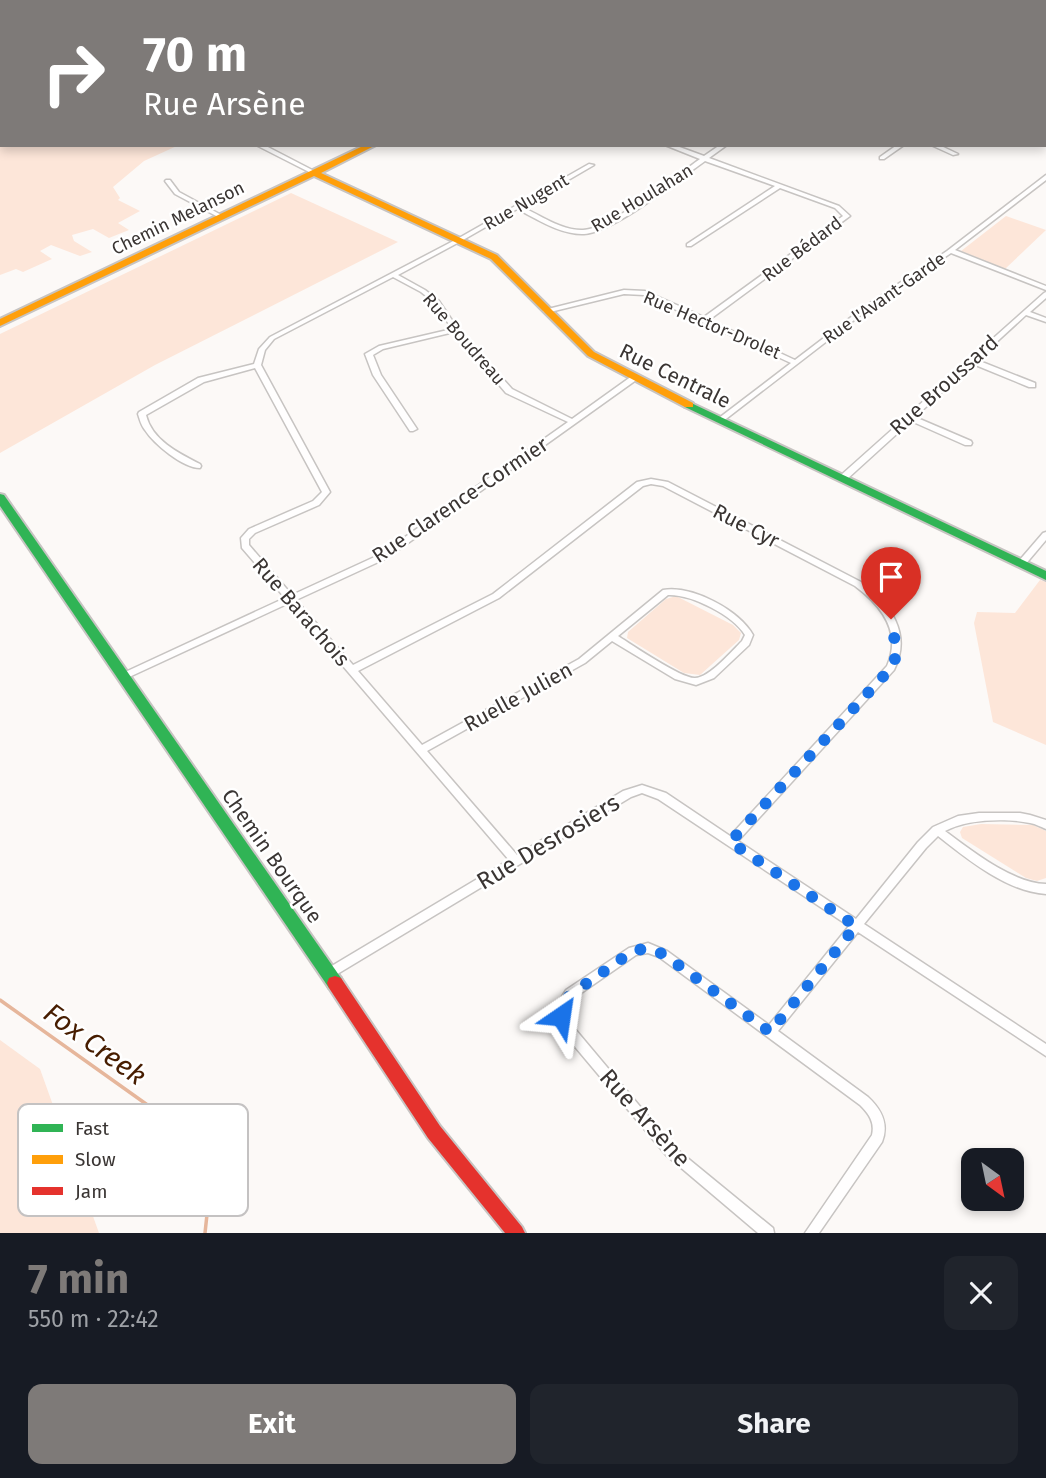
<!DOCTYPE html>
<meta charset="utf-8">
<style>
:root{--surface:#171b24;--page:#20242c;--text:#f1f3f6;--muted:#9ea1a6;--accent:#7e7a78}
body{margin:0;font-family:"Fira Sans",sans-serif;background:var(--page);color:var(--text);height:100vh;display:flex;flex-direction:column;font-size:26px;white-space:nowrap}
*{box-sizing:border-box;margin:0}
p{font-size:23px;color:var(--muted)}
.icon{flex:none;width:38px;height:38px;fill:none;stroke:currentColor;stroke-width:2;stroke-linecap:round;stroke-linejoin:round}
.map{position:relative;height:1233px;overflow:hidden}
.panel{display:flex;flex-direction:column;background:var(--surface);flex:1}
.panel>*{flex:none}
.guide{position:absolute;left:0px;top:0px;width:1046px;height:147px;box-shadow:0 4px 10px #0003;background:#7e7a78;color:#fff;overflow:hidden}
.needle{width:46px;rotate:147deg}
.controls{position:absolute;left:961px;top:1148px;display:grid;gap:14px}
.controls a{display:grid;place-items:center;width:63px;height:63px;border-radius:14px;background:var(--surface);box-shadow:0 4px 10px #0003;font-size:35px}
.pin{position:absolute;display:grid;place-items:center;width:60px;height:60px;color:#fff;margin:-72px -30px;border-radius:50% 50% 50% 0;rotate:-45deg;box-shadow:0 0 7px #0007}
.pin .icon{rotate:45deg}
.me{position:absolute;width:77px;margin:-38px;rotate:32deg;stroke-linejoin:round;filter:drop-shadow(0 0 5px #0008)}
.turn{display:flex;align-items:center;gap:24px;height:147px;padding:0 28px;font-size:32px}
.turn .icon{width:91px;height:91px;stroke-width:2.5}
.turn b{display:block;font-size:49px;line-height:60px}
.round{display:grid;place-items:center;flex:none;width:74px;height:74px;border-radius:14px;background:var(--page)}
.overview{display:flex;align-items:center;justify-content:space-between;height:119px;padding:0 28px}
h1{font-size:42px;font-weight:700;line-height:52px;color:var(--accent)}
.primary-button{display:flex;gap:14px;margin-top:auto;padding:14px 28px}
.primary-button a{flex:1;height:80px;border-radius:14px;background:var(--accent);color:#fff;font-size:28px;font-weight:700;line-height:80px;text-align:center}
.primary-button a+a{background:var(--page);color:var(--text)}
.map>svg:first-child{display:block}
.green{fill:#fde6d9}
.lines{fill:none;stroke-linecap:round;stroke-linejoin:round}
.stream{stroke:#e6b69b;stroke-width:3.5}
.street-casing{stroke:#c7c4c2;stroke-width:3}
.fast-casing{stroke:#c7c4c2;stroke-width:4}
.slow-casing{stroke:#c7c4c2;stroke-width:4}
.jam-casing{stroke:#c7c4c2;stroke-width:4}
.street{fill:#fffefe;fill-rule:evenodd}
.fast{fill:#30b455;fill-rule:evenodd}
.slow{fill:#ff9f0a;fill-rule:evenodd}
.jam{fill:#e5322d;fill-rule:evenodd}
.route{stroke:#1a73e8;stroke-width:12;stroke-dasharray:0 21.6}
.labels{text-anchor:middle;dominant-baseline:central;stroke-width:5;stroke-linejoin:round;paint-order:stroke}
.far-street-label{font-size:18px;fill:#3a3533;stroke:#fff}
.street-label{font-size:21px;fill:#3a3533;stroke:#fff}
.near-street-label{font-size:24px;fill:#3a3533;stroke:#fff}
.near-water-label{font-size:28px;font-style:italic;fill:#471d00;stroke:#fff}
.key{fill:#fff;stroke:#c4c2c2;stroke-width:2}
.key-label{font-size:19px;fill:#3a3533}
</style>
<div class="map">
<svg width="1046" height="1233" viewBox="0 0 1046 1233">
<rect width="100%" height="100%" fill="#fcf9f7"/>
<g class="green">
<path d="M 0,0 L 610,0 L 2,2 L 2,145 L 179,145 L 144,161 L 113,187 L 120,198 L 118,200 L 140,211 L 118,223 L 129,230 L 109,238 L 93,229 L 72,235 L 74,241 L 92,252 L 80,256 L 51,245 L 40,251 L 52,259 L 23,272 L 16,269 L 0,275 Z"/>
<path d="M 291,193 L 398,242 L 155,365 L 0,453 L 0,334 Z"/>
<path d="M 1006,216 L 1046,230 L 1005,269 L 961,251 Z"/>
<path d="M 1040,580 L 1046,582 L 1046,745 L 993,722 L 974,623 L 977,612 L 1015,613 Z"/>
<path d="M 676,596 L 733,625 L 741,633 L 739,640 L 700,675 L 684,673 L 627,638 L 628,632 L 666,599 Z"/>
<path d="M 981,824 L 1033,825 L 1046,831 L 1046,878 L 1037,881 L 1026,878 L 962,838 L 960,832 L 963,827 Z"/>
<path d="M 0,1040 L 40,1069 L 99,1233 L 0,1233 Z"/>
</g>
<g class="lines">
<path class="stream" d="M 0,1000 L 170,1121 L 210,1187 L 205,1233"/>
<g class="street-casing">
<g id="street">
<path d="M 281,0 L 286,0 L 285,2 L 279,2 Z"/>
<path d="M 326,0 L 334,0 L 338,2 L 329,2 Z"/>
<path d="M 1046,86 L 1046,90 L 1045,91 L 1045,87 Z"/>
<rect x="1045" y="107" width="1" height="4"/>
<path d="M 256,145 L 264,145 L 318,173 L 313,174 Z"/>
<path d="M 665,145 L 674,145 L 704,156 L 720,145 L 727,145 L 709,158 L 839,206 L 850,216 L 709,320 L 795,360 L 867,305 L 947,251 L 1046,175 L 1046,180 L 955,250 L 1046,286 L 1046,290 L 951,253 L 871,307 L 722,422 L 718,420 L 719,418 L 791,363 L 704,323 L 701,322 L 700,321 L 644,295 L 624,294 L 546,313 L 543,311 L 544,310 L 624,290 L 645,291 L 704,317 L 843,216 L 835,208 L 780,188 L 691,246 L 687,246 L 687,244 L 775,186 L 705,161 C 678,180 615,232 584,234 C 561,235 537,219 517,209 L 463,240 L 398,275 L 425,290 L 439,301 L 458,329 L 512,389 L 572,419 L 632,376 L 635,376 L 639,378 L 387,558 L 296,600 L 353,665 L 493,594 L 637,482 L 651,479 L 668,482 L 861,582 C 891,604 912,634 894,670 L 738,841 L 856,919 L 918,842 L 933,827 L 958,816 L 979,813 L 1020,813 L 1030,815 L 1046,820 L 1046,829 C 1041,827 1036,824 1030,823 C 1007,818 966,819 945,831 C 972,851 1012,883 1046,884 L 1046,894 C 1008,892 967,859 938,836 L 926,848 L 864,924 L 1046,1044 L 1046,1056 L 858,932 L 778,1031 L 868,1097 C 882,1110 889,1124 882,1142 L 819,1233 L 805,1233 L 872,1135 C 875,1122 869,1114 860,1105 L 659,957 L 648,953 L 636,955 L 574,998 L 568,1007 L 570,1023 L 674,1147 L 773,1228 L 774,1233 L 758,1233 L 666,1155 L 560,1029 L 556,1006 L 566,990 L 629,948 L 648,943 L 667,951 L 769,1025 L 849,926 L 658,799 L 642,793 L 631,797 L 329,979 L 325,978 L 323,974 L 325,970 L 509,860 L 289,603 L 127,678 L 121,678 L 119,676 L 121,674 L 285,598 L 242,548 L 241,538 L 249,529 L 313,501 L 322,492 L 255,368 L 204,382 L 146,415 C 152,440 178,453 200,464 L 201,466 L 200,468 C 183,468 154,444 145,430 C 141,425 140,420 138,414 L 139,412 L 198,378 L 254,364 L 259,349 L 270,337 L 459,238 L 589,164 L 594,165 L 522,207 C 540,215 562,231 583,230 C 610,229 676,176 700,159 ZM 393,277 L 421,292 L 435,303 L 452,329 L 379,346 L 365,354 L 373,375 L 410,431 L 413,431 L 417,429 L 381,375 L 373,355 L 383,349 L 454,332 L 506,393 L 568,422 L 381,554 L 292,595 L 249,545 L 249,539 L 255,533 L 319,505 L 330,492 L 261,365 L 265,350 L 274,339 ZM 651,484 L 663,486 L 855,586 C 882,606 902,632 887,666 L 730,836 L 666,793 L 642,785 L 623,791 L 517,855 L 427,751 L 585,663 L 612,641 L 675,679 L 696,685 L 714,678 L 749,645 L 753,635 C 739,610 692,585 663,590 L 579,659 L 422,745 L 358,671 L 499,598 L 643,486 ZM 668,595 C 691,594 733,615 745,635 L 742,641 C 732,651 709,678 695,678 C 682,679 632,645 618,636 Z"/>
<path d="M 897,145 L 904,145 L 884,159 L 880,159 L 880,157 Z"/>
<path d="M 931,145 L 939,145 L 958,154 L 953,155 Z"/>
<path d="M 166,180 L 170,180 L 179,192 L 225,217 L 220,218 L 175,194 L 165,181 Z"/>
<path d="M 1046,292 L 1046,298 L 1030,312 L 1046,318 L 1046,322 L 1026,315 L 977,360 L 1035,383 L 1035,387 L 1029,387 L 973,364 L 915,417 L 971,441 L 972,443 L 971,445 L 965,445 L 911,421 L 846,480 L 840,480 L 839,478 L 840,476 L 905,418 L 905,415 L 908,415 L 968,361 L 969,359 L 971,358 L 1044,293 Z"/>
<path d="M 1046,532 L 1046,540 L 1024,566 L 1018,566 L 1017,564 L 1018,562 L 1043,533 Z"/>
</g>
</g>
<g class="fast-casing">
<g id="fast">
<path d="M 682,0 L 681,2 L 672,2 L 674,0 Z"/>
<path d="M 689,402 L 1046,571 L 1046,580 L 685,407 L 684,405 Z"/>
<path d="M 0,494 L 4,495 L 341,978 L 343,983 L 341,988 L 335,990 L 329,988 L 0,506 Z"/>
</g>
</g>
<g class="slow-casing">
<path id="slow" d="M 365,145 L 376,145 L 321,173 L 497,255 L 594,352 L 693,403 L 693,407 L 685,407 L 588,356 L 491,259 L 314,176 L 0,326 L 0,319 Z"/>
</g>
<g class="jam-casing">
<path id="jam" d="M 335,976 L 341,978 L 440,1126 L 522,1227 L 525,1233 L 505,1233 L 428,1138 L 329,988 L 327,983 L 329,978 Z"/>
</g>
<use href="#street" class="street"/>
<use href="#fast" class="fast"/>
<use href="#slow" class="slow"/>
<use href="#jam" class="jam"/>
</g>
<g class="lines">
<path class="route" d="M 561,1016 L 562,1006 L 570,995 L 633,951 L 648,948 L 663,954 L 770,1032 L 856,926 L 730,842 L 891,668 L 897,654 L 891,619"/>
</g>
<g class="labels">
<g class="far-street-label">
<text transform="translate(642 198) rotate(-31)">Rue Houlahan</text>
<text transform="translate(526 202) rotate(-30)">Rue Nugent</text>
<text transform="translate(178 218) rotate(-26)">Chemin Melanson</text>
<text transform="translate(802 249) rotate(-37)">Rue Bédard</text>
<text transform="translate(884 298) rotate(-35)">Rue l'Avant-Garde</text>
<text transform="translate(712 325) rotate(23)">Rue Hector-Drolet</text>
<text transform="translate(464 339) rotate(49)">Rue Boudreau</text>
</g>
<g class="street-label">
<text transform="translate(675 376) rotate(26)">Rue Centrale</text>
<text transform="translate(944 385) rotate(-42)">Rue Broussard</text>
<text transform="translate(460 500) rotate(-34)">Rue Clarence-Cormier</text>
<text transform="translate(746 526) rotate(27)">Rue Cyr</text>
<text transform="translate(301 612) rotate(49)">Rue Barachois</text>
<text transform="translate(518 697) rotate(-29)">Ruelle Julien</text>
<text transform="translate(272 856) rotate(55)">Chemin Bourque</text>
</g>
<g class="near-street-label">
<text transform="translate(548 842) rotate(-31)">Rue Desrosiers</text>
<text transform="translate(645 1118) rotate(48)">Rue Arsène</text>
</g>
<g class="near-water-label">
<text transform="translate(95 1044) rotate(36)">Fox Creek</text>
</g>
</g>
<rect x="18" y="1104" width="230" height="112" rx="10" class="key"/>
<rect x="32" y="1124" width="31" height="8" fill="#30b455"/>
<rect x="32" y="1155" width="31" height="9" fill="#ff9f0a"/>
<rect x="32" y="1187" width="31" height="8" fill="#e5322d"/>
<g class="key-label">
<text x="75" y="1135">Fast</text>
<text x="75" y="1166">Slow</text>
<text x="75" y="1198">Jam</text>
</g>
</svg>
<div class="controls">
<a><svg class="needle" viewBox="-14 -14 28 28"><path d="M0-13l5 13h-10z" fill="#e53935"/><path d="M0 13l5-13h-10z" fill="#9ea1a6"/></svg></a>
</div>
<div class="pin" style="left:891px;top:619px;background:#d93025"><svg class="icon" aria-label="arrive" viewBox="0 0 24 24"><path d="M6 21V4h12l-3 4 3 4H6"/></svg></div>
<svg class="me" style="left:561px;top:1016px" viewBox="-20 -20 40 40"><path d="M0-17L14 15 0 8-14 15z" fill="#1a73e8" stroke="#fff" stroke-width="4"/></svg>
<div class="guide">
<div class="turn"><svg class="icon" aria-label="right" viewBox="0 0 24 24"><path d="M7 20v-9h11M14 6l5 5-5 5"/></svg><div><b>70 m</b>Rue Arsène</div></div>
</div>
</div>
<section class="panel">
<div class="overview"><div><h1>7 min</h1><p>550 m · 22:42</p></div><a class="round"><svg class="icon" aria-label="close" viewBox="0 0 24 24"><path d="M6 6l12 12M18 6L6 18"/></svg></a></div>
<div class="primary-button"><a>Exit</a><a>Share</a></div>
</section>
